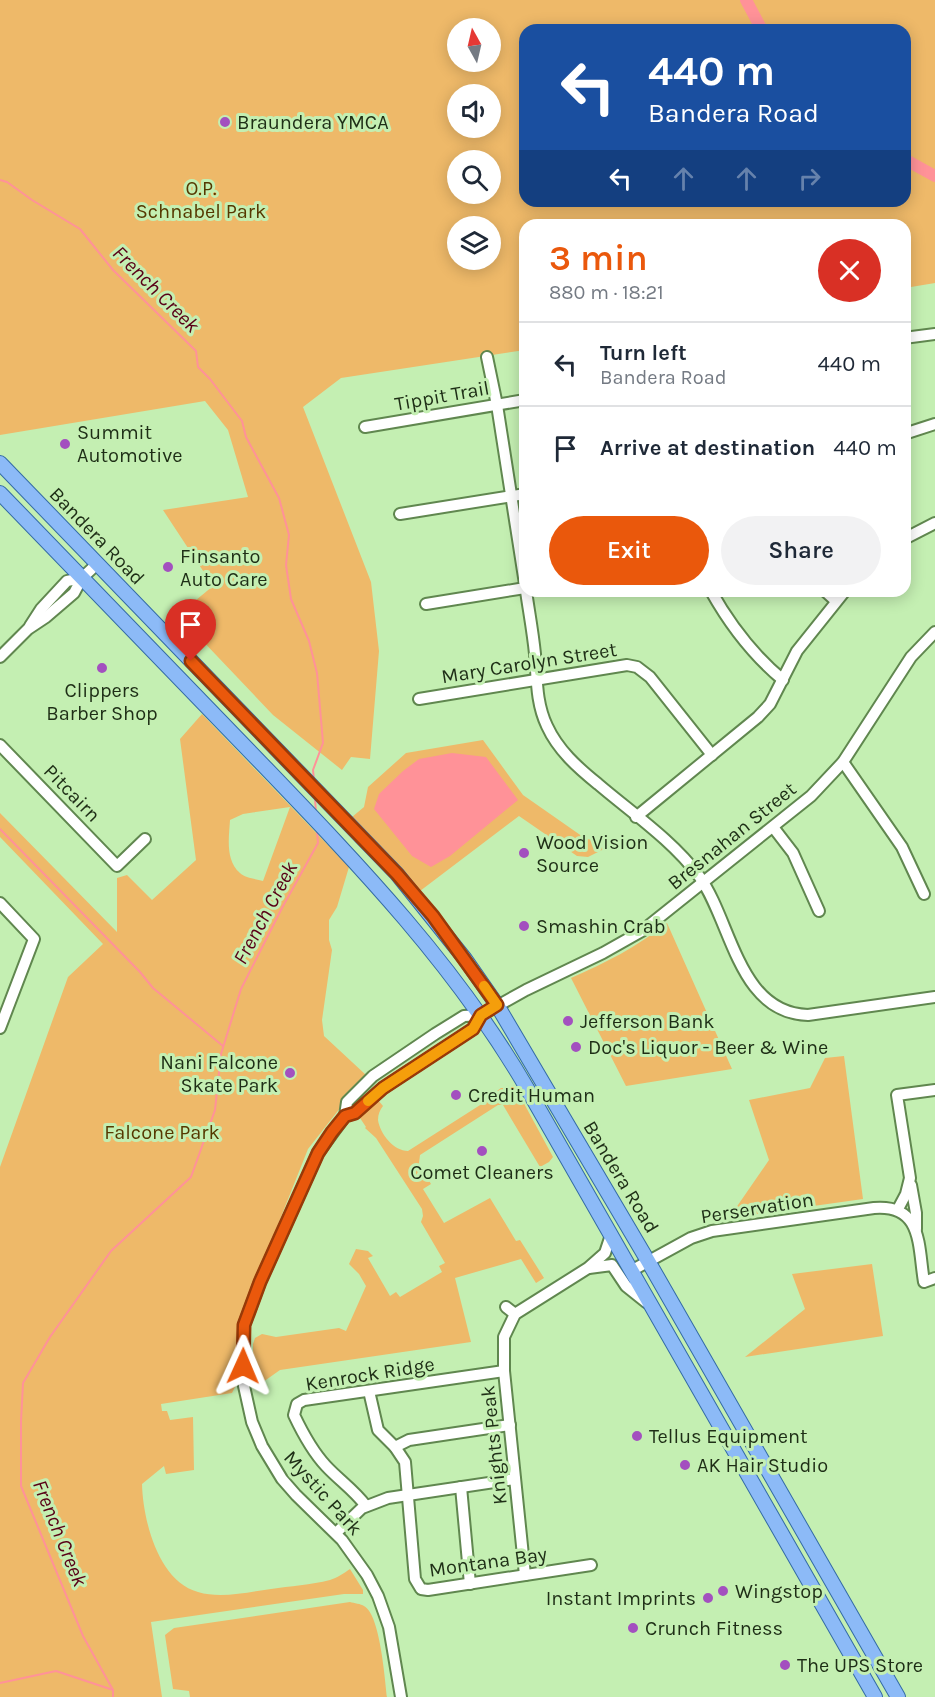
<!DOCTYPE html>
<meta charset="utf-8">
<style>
:root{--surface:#fff;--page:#f2f2f3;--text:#1f2937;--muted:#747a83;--line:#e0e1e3;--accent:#ea580c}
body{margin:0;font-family:Karla,sans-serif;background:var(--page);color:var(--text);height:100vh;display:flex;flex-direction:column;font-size:22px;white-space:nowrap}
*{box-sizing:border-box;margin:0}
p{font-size:20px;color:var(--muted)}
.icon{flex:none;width:33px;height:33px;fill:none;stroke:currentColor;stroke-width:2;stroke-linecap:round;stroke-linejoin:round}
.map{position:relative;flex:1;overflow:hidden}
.drawer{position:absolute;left:519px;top:219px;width:392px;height:378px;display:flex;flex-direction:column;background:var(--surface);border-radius:18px;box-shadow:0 3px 15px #0003}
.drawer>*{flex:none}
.guide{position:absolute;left:519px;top:24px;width:392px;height:183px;border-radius:18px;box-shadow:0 3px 15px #0003;background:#1a4fa0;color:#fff;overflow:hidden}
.needle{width:39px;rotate:352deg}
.tools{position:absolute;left:447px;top:18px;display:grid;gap:12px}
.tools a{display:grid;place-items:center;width:54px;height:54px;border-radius:50%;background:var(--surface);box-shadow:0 3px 15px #0003;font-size:30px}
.pin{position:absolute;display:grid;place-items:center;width:51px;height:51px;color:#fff;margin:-62px -26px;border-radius:50% 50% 50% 0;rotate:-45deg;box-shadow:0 0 6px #0007}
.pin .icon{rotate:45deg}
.me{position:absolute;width:66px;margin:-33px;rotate:1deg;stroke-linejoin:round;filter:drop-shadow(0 0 4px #0008)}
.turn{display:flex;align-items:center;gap:21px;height:126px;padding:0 30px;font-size:27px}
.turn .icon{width:78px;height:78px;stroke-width:2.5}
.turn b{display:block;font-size:42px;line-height:51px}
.lanes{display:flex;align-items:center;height:57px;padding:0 30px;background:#0003;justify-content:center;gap:30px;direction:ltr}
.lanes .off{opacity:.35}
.round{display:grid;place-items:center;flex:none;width:63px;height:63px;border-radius:32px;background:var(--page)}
.headline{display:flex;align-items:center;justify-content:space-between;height:102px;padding:0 30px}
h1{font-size:36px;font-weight:600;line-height:45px;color:var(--accent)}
.action{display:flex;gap:12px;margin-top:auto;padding:12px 30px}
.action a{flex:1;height:69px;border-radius:36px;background:var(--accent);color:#fff;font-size:24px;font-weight:600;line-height:69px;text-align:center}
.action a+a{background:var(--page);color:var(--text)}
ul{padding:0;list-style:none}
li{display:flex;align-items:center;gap:18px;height:84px;padding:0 30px;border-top:2px solid var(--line)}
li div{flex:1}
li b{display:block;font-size:22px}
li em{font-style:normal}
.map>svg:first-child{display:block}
.green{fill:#eeb969;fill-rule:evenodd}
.water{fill:#ff9298}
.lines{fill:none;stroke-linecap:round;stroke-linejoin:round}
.stream{stroke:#ff9298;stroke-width:2}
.river{stroke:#ff9298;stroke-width:12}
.minor-casing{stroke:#60874f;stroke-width:14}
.major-casing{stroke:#336ba5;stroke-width:16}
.minor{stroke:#fff;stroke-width:10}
.major{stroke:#8cbaf7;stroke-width:14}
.route-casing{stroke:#983908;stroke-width:15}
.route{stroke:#ea580c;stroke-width:10}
.slow{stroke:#f59e0b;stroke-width:10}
.poi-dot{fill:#a350bf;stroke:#c4efb2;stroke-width:2}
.labels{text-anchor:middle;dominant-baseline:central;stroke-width:6;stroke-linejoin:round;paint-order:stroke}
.poi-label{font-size:20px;fill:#1e2e16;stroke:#c4efb2;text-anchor:start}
.park-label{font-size:20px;fill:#563800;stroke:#c4efb2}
.street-label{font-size:20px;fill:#1e2e16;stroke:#c4efb2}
.water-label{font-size:21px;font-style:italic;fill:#590117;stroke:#c4efb2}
</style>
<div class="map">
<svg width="935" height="1697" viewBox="0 0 935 1697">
<rect width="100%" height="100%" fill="#c4efb2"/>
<g class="green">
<path d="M 0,0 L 935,0 L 935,283 L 905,288 L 904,225 L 525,225 L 525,350 L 341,378 L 303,407 L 371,582 L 379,651 L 370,759 L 351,757 L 342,770 L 273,715 L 178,615 L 213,586 L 163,510 L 248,497 L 228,430 L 205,401 L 0,435 ZM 458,28 L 490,28 L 490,62 L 458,62 ZM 525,30 L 904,30 L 904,201 L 525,201 ZM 458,94 L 490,94 L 490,128 L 458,128 ZM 458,160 L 490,160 L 490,194 L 458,194 ZM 458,226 L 490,226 L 490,260 L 458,260 Z"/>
<path d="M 202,714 L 349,867 L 337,907 L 329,920 L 329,940 L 332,950 L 322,1020 L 324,1036 L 366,1075 L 308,1149 L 245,1307 L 237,1357 L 237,1383 L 232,1393 L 161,1404 L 162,1411 L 167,1411 L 170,1420 L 193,1417 L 194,1470 L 166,1474 L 164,1466 L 142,1484 C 143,1520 158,1581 198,1592 C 221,1599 247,1592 271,1589 C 290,1586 311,1585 330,1580 C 337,1578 344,1573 350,1569 L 363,1590 L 363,1594 L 344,1594 L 151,1622 L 162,1697 L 0,1697 L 0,1167 L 68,977 L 103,944 L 0,837 L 0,813 L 117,932 L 117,878 L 127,875 L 152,900 L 196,860 L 180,739 ZM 290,807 L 263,881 C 256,879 245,878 240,873 C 225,860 229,837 230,820 L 243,814 Z"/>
<path d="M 483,740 L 523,795 L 586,839 L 595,840 L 604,849 L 588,857 L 577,856 L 519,816 L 420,891 L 352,817 L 364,807 L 368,787 L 406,753 Z"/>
<path d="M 667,923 L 732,1069 L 626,1086 L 571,978 C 605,963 637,947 667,923 Z"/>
<path d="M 844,1056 L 863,1199 L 729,1218 L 769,1160 L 749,1100 L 810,1088 L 825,1058 Z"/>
<path d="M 514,1085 L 553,1157 L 549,1162 L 540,1167 L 503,1105 L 498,1105 L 420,1155 L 419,1163 L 431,1184 L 423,1189 L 444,1223 L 490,1198 L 516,1241 L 520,1240 L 544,1278 L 536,1283 L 521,1259 L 455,1278 L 471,1342 L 280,1370 L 263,1382 L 253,1368 L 253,1344 L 255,1338 L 262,1334 L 276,1337 L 339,1328 L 346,1331 L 366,1286 L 359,1274 L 349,1264 L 356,1249 L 368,1251 L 373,1256 L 368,1258 L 390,1296 L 396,1292 L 400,1297 L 442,1272 L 439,1266 L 445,1263 L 421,1222 L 423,1216 L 422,1209 L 376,1138 L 365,1128 L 366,1127 L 360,1118 L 378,1100 L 383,1106 C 380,1110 378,1114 378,1120 C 380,1134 394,1151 408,1151 L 488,1100 L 490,1096 L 501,1088 L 508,1088 Z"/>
<path d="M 872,1264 L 883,1336 L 745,1357 L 805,1309 L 792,1274 Z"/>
<path d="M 350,1602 C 354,1603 361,1604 364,1606 C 380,1614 385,1679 387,1697 L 190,1697 L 189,1691 L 173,1689 L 165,1635 L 174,1628 Z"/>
</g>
<path class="water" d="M 452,753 L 486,757 L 518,800 L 450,856 L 431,867 L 412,856 L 374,809 L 379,794 L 403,771 L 419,759 Z"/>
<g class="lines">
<g class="stream">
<path d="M 0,180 L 7,182 L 32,200 L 80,229 L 113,270 L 196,351 L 198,367 L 210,379 L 242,421 L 246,437 L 279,498 L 289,535 L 286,565 L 291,599 L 309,641 L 317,673 L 323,743 L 313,770 L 314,780"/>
<path d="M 315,798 L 316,813"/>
<path d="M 0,829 L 140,972 L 153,988 L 223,1046"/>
<path d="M 0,1683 L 56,1671 L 113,1690"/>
<path d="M 113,1697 L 113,1690 L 83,1636 L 21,1486 L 21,1421 L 23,1383 L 50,1337 L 111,1251 L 191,1177 L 215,1110 L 221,1054 L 241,989 L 282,908 L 318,843 L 317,831"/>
</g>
<g class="river">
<path d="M 746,0 L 762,30"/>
<path d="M 904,159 L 935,176"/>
</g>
<g class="minor-casing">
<g id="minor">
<path d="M 904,338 L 935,334"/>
<path d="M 487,357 L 497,405 L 525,584"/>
<path d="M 365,427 L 525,400"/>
<path d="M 904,434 L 935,424"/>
<path d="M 400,514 L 525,494"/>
<path d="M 904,539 L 935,523"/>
<path d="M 526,591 C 529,612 533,633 535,654 C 537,679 536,703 547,726 C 558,750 577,767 598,784 C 632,813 672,840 699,876 C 732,922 738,1013 808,1015 L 935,997"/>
<path d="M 711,591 C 730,625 753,655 783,680"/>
<path d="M 825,591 L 836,601"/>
<path d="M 426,604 L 525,588"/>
<path d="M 30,626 L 41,609 L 67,581 L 82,578"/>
<path d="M 0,657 L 28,629 L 46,617 L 74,593 L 82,578 L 97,564"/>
<path d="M 419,699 L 627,665 L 637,667 L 650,677 L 712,755"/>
<path d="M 0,745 L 117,866 L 145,839"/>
<path d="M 843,762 L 902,847 L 924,894"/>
<path d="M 636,817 L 758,717 L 770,704 L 797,651 L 845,591"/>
<path d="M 773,827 L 793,853 L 819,911"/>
<path d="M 0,903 L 34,939 L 0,1028"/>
<path d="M 481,1015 L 526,990 L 603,953 L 642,931 L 811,796 L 843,762 L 911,657 L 935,632"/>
<path d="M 345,1116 L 355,1113 L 383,1088 L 473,1029 L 481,1015 L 464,1016 L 435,1034 L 373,1076 L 347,1102 L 345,1116 L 318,1153 L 260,1282 L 244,1325 L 244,1386 L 252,1422 L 262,1446 L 282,1479 L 296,1495 L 342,1540 L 367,1575 L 378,1596 L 389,1627 L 401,1697"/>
<path d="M 911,1185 L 916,1213 L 916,1229"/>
<path d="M 898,1209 L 906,1194 L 910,1178 L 897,1095 L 935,1090"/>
<path d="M 589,1268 L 612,1265 L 626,1286 L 646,1302"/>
<path d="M 631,1271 L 691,1238 L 712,1231 L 874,1208 C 923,1204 918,1246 924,1282 L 935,1278"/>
<path d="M 506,1307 L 515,1314"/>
<path d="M 369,1391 L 378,1430 L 395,1447 L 405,1462 L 415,1579 L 421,1589 L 428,1590 L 591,1565"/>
<path d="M 395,1447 L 409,1440 L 510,1425"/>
<path d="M 461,1487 L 470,1584"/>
<path d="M 366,1506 C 354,1490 339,1480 326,1466 C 312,1451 303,1434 294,1415 L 297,1404 L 304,1400 L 504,1371"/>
<path d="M 336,1533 L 362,1508 L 388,1498 L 515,1479"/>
<path d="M 525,1575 L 504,1371 L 504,1337 L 515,1314 L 588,1268 L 605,1253 L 611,1235"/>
</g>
</g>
<g class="major-casing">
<g id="major">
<path d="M 0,463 L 397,874 L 465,959 L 497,1005 L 648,1261 L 898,1697"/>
<path d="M 0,493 C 87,584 175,674 262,764 C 360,866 457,967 528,1090 L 875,1697"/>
</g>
</g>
<use href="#minor" class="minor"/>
<use href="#major" class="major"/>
</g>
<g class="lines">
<g class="route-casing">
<path id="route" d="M 191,661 L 397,874 L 433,916 L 497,1005 L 481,1015 L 473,1029 L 383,1088 L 355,1113 L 345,1116 L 332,1132 L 318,1153 L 260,1282 L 244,1325 L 243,1366"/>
</g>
<use href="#route" class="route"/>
<path class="slow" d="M 368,1101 L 383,1088 L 473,1029 L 481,1015 L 497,1005 L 484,986"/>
</g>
<g class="poi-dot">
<circle cx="225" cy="122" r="6"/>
<circle cx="65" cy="444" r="6"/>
<circle cx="168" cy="567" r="6"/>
<circle cx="102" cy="668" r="6"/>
<circle cx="524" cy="853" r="6"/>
<circle cx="524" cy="926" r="6"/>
<circle cx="568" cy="1021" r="6"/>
<circle cx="576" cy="1047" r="6"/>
<circle cx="290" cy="1073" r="6"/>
<circle cx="456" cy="1095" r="6"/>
<circle cx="482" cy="1151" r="6"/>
<circle cx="637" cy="1436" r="6"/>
<circle cx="685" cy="1465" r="6"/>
<circle cx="723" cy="1591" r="6"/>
<circle cx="708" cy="1598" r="6"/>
<circle cx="633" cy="1628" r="6"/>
<circle cx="785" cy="1665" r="6"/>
</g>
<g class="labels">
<g class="poi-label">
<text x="237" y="122">Braundera YMCA</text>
<text x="77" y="432">Summit<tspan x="77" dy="23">Automotive</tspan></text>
<text x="180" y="556">Finsanto<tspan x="180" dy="23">Auto Care</tspan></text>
<text x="102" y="690" text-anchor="middle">Clippers<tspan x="102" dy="23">Barber Shop</tspan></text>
<text x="536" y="842">Wood Vision<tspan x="536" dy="23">Source</tspan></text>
<text x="536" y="926">Smashin Crab</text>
<text x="580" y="1021">Jefferson Bank</text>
<text x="588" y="1047">Doc's Liquor - Beer &amp; Wine</text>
<text x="278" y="1062" text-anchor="end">Nani Falcone<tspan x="278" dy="23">Skate Park</tspan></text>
<text x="468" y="1095">Credit Human</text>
<text x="482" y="1172" text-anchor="middle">Comet Cleaners</text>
<text x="649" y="1436">Tellus Equipment</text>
<text x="697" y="1465">AK Hair Studio</text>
<text x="735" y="1591">Wingstop</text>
<text x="696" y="1598" text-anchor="end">Instant Imprints</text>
<text x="645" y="1628">Crunch Fitness</text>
<text x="797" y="1665">The UPS Store</text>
</g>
<g class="park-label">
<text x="201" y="188">O.P.<tspan x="201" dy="23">Schnabel Park</tspan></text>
<text x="162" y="1132">Falcone Park</text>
</g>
<g class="street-label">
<text transform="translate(442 396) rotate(-10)">Tippit Trail</text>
<text transform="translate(97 536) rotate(46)">Bandera Road</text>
<text transform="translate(529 663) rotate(-9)">Mary Carolyn Street</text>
<text transform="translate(72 793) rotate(46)">Pitcairn</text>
<text transform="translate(732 836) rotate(-39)">Bresnahan Street</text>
<text transform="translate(621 1177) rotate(59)">Bandera Road</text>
<text transform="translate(757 1208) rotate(-9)">Perservation</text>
<text transform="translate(370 1374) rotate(-9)">Kenrock Ridge</text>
<text transform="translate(494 1445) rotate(-96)">Knights Peak</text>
<text transform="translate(323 1493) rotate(48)">Mystic Park</text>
<text transform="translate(488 1562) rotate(-8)">Montana Bay</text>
</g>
<g class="water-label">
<text transform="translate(156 289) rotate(45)">French Creek</text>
<text transform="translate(265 913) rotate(-62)">French Creek</text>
<text transform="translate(60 1533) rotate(68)">French Creek</text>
</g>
</g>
</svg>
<div class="tools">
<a><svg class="needle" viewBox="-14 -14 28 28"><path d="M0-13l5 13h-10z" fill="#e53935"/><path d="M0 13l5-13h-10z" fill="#747a83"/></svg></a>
<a><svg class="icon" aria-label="sound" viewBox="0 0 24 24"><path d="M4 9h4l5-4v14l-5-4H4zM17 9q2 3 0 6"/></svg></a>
<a><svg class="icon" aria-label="search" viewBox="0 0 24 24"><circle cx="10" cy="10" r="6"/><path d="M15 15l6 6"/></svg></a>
<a><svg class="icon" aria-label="layers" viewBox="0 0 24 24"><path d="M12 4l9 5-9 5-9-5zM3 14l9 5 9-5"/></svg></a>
</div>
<div class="pin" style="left:191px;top:661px;background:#d93025"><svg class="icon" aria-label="arrive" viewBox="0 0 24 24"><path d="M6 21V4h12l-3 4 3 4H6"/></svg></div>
<svg class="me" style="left:243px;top:1366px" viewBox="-20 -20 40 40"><path d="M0-17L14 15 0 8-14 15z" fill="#ea580c" stroke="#fff" stroke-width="4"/></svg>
<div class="guide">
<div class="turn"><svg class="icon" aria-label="left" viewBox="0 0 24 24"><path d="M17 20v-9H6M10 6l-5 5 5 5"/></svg><div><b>440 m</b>Bandera Road</div></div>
<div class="lanes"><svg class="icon" aria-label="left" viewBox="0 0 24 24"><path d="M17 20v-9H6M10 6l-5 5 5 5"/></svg><svg class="icon off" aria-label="ahead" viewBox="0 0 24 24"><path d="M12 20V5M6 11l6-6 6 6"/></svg><svg class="icon off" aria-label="ahead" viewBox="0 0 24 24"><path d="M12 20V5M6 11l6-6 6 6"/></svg><svg class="icon off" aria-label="right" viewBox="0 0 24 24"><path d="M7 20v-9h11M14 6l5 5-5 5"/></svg></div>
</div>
<section class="drawer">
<div class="headline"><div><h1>3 min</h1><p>880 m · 18:21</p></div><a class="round" style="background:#d93025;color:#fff"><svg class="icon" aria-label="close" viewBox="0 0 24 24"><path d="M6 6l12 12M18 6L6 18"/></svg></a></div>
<ul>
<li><svg class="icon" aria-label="left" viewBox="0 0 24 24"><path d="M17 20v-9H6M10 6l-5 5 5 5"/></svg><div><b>Turn left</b><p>Bandera Road</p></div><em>440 m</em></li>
<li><svg class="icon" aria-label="arrive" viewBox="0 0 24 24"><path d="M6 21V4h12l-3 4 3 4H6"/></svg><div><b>Arrive at destination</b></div><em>440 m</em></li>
</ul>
<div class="action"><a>Exit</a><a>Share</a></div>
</section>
</div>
